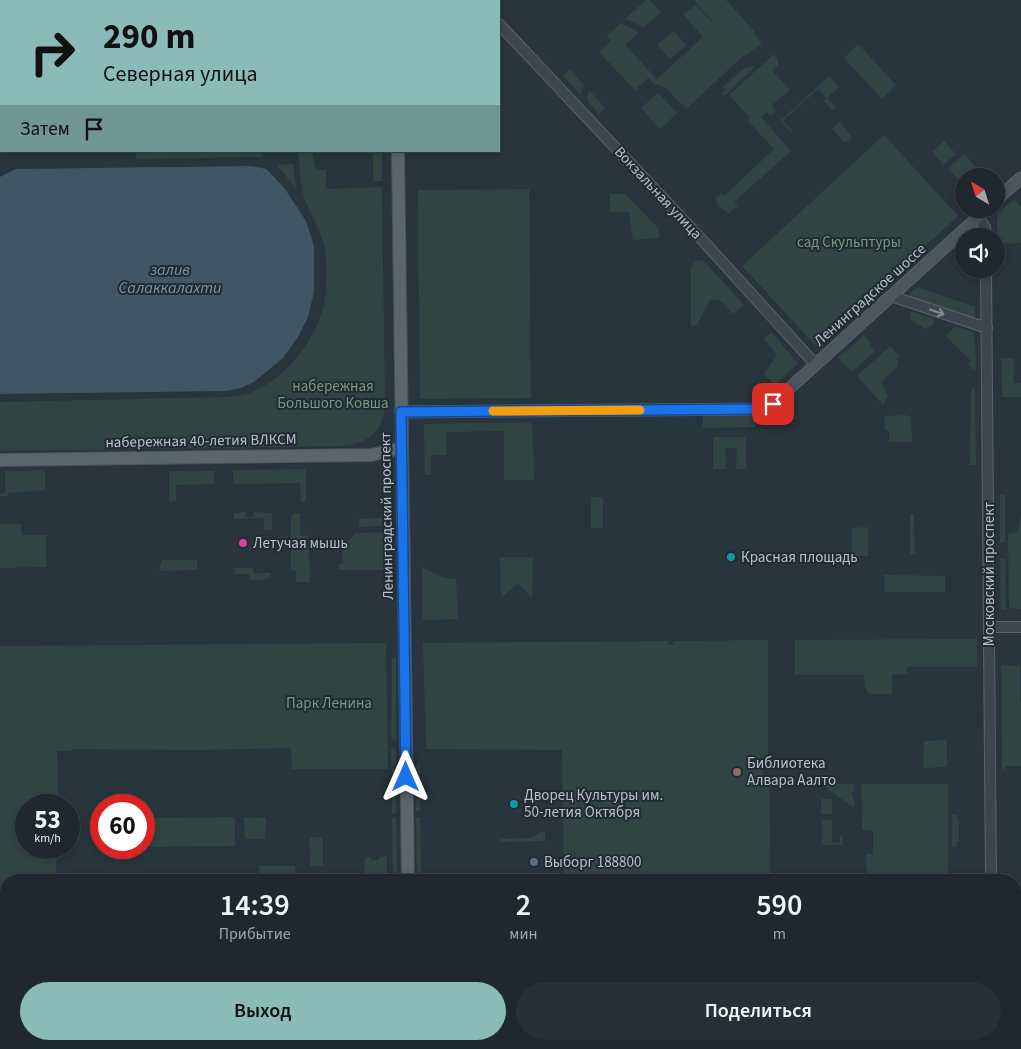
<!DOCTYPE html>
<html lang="ru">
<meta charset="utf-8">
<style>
:root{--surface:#1e282e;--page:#263036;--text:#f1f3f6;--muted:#a1a6aa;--line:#3c444a;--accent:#8bbbb9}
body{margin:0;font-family:"Source Sans 3",sans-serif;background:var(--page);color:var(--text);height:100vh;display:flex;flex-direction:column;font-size:19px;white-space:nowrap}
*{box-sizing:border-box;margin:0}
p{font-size:16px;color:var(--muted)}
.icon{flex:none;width:28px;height:28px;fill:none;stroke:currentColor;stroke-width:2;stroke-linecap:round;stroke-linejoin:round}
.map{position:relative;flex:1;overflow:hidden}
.details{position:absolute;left:0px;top:874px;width:1021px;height:176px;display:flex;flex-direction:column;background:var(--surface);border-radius:20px 20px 0 0;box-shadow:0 2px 8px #0003,0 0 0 1px var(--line)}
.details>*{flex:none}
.hud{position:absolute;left:0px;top:0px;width:500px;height:152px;box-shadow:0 2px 8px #0003,0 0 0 1px var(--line);background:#8bbbb9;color:#111;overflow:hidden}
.needle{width:32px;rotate:322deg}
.tools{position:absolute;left:955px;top:168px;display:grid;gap:10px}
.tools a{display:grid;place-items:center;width:50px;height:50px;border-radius:50%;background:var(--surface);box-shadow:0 2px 8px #0003,0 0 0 1px var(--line);font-size:25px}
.speed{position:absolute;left:15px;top:794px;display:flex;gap:10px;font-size:25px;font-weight:700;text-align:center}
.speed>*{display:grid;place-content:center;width:65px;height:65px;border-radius:50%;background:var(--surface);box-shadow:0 2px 8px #0003,0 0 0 1px var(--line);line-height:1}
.speed small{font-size:12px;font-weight:400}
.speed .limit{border:8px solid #d22;background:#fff;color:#111}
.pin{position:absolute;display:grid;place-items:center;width:42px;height:42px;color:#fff;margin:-21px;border-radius:10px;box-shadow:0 2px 8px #0006}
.me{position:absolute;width:55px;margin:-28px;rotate:0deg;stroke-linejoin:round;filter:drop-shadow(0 0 4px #0008)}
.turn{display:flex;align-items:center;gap:18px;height:105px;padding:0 20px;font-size:22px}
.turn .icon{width:65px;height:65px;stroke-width:2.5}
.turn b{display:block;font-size:35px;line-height:42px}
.then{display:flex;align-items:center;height:48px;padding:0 20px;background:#0003;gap:10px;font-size:19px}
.eta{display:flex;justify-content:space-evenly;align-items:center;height:85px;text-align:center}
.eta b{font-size:30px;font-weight:600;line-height:35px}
.action{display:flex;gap:10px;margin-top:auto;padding:10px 20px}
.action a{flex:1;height:58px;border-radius:30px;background:var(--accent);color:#111;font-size:20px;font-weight:600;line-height:58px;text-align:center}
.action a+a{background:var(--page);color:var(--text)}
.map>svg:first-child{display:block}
.green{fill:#304541}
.water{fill:#405664}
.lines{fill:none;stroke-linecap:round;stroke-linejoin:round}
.tertiary-casing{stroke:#59646b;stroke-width:12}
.secondary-casing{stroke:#59646b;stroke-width:13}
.primary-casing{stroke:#48525a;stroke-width:14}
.tertiary{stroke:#3c464d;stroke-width:10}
.secondary{stroke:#4a5660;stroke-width:11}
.primary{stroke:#5a666d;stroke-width:12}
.oneway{stroke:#808a91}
.route-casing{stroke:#114b97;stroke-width:12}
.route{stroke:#1a73e8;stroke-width:9}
.slow{stroke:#f59e0b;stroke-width:9}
.hotel-dot{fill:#d1479c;stroke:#202b33;stroke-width:2}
.culture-dot{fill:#0f9aa8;stroke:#202b33;stroke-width:2}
.education-dot{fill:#8d6e63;stroke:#202b33;stroke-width:2}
.service-dot{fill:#5c6f8a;stroke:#202b33;stroke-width:2}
.labels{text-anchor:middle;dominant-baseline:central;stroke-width:4;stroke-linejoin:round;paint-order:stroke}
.street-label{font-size:15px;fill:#b8c1c8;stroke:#202b33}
.park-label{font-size:15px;fill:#799b7a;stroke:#202b33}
.poi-label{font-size:15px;fill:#b8c1c8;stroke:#202b33;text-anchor:start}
.water-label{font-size:16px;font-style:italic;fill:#7c96a8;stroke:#202b33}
</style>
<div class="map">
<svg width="1021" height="1049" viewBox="0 0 1021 1049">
<rect width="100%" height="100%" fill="#28353d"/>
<g class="green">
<path d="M 646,0 L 650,0 L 661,12 L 644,27 L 625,19 Z"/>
<path d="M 694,0 L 726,0 L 755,32 L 754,34 L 762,43 L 745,56 L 744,55 L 686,109 L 665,87 L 654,84 L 648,78 L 635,90 L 599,52 L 611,41 L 607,36 L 621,23 L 639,32 L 625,45 L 657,79 L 703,37 L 683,14 L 696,5 L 712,22 L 713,22 Z"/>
<path d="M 674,31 L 686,45 L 670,59 L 657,45 Z"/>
<path d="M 858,44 L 896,85 L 882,99 L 844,58 Z"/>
<path d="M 774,54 L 778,60 L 778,65 L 772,71 L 790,90 L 772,105 L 776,111 L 770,116 L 766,112 L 761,117 L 791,151 L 734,202 L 738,206 L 729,213 C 723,211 715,205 716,197 L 721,194 L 724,196 L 774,149 L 747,120 L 750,118 L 729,95 Z"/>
<path d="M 756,66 L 724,96 L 722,94 L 726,90 L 723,87 L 744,68 Z"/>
<path d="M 570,70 L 584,85 L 581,95 L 563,76 Z"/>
<path d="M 829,76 L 839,87 L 827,98 L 835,107 L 832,110 L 824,101 L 826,98 L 818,89 L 783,121 L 792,131 L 791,132 L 780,121 Z"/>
<path d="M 590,91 L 605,108 L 599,114 L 587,101 L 588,92 Z"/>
<path d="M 658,93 L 677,113 L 660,129 L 641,108 Z"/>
<path d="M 839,122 L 852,137 L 845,143 L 832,129 Z"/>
<path d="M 884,135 L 958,216 L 816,346 L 742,266 Z"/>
<path d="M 944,141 L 956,154 L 944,165 L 932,152 Z"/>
<path d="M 136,151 L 259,151 L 263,157 L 136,159 Z"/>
<path d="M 298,151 L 312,151 L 316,170 L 326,170 L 326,189 L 382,187 L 385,407 C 382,434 367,443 342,446 L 0,451 L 0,402 L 224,397 C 234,396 245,396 254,391 C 288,376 316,340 324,304 C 327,287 327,267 325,250 C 322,230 310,216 304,197 C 299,183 300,166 298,151 Z"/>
<rect x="373" y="153" width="9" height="28"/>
<path d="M 964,154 L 984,176 L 964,176 L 964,186 L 948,168 Z"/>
<path d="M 293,164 L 296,189 L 277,165 Z"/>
<path d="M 529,189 L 531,398 L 420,399 L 418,190 Z"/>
<path d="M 610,194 L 625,194 L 658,228 L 659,238 L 633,240 L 629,212 L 610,212 Z"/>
<path d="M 1014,199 L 1021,207 L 1021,243 L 997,244 L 997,214 Z"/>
<path d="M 701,260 L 704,261 L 744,305 L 733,314 C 726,307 721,296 710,300 L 697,325 L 691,327 L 691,268 L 695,262 Z"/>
<path d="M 917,287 L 975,307 L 975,319 L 906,297 Z"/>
<path d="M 912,311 L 934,319 L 934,324 L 925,329 L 911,320 L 910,316 Z"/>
<path d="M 955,326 L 972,332 L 975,338 L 976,368 L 973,370 L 968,365 L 971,361 L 946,336 Z"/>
<path d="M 771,332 L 798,363 L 775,385 L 764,374 L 777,355 L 764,339 Z"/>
<path d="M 864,335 L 872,344 L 870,346 L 875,351 L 852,372 L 838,358 Z"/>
<path d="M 890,346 L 900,356 L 897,359 L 898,363 L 896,368 L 883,380 L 882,384 L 888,396 L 883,405 L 857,376 Z"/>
<path d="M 1001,358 L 1013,358 L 1014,383 L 1021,383 L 1021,397 L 1002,397 Z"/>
<path d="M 975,387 L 976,465 L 970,465 L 971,391 Z"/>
<path d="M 906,415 L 911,417 L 912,442 L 889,442 L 889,430 L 885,430 L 884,416 Z"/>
<path d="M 703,416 L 756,416 L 756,427 L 703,428 Z"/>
<path d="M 532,422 L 534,480 L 504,480 L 504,431 L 447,432 L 446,455 L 430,455 L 431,475 L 425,475 L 424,424 Z"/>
<path d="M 713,437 L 746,437 L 746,469 L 736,469 L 737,448 L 725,448 L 726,469 L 713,469 Z"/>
<path d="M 306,469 L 306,500 L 304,502 L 301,502 L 300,483 L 233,484 L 233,470 Z"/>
<path d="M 45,470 L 45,490 L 8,493 L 8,496 L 0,496 L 0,493 L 5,493 L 5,471 Z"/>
<path d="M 169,471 L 214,471 L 214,484 L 176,485 L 176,501 L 169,502 Z"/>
<path d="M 1000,495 L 1005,495 L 1005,542 L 1000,543 Z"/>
<rect x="591" y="497" width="12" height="31"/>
<path d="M 246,512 L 246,517 L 254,517 L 254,512 L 272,513 L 272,530 L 264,530 L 264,518 L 234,519 L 234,513 Z"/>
<path d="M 294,513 L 300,513 L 300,536 L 308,535 L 310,582 L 296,582 L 296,571 L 291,570 L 291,517 Z"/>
<path d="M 910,514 L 914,514 L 915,554 L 910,554 Z"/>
<path d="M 1021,516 L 1021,609 L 1009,608 L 1008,534 L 1018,532 Z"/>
<path d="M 384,518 L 384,526 L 359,527 L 359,519 Z"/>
<path d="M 0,524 L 21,524 L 22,535 L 46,535 L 46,567 L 0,568 Z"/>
<path d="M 868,527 L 868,556 L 852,556 L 852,528 Z"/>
<path d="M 384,532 L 385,570 L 337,570 L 339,568 L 338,565 L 343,563 L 342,548 L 356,533 Z"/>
<path d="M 500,557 L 533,557 L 532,599 L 518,583 L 501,598 Z"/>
<path d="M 1000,559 L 1005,559 L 1006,609 L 1001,609 Z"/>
<path d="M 162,560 L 197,560 L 197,570 L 159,571 Z"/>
<path d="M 422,567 C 435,573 441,579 456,579 L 458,619 L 423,620 Z"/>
<path d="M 235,568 L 253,568 L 253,573 L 271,573 L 271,575 L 264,580 L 250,580 L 250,574 L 234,574 Z"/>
<path d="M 884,575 L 945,576 L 945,592 L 885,592 Z"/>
<path d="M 977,639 L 977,667 L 907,667 L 907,674 L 892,675 L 892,694 L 869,694 L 865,687 L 864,675 L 795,675 L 795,640 Z"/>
<path d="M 768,640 L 768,762 L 763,763 L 763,785 L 769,785 L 771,880 L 564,880 L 562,750 L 426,749 L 423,643 L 668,641 L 669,645 L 674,645 L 674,641 Z"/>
<path d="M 386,643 L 388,769 L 292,769 L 291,748 L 196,750 L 71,749 L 71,751 L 57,751 L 58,805 L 26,805 L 26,848 L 57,848 L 56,880 L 6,880 L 6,916 L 0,916 L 0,646 Z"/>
<path d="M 392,657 L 396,659 L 396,741 L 391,738 Z"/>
<path d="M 1001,665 L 1020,666 L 1020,701 L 1021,701 L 1021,766 L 1006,766 L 1005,769 L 1002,769 Z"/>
<path d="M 947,740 L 947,767 L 923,768 L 924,741 Z"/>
<path d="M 391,747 L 396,749 L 396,812 L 392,814 Z"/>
<rect x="416" y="765" width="4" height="46"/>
<path d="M 821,784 L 854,784 L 854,790 L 852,792 L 852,797 L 854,799 L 854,808 Z"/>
<path d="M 861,784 L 948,784 L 948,880 L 867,880 L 866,854 L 873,854 L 873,831 L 862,830 Z"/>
<rect x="821" y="799" width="11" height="15"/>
<path d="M 952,815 L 957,815 L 957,819 L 959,820 L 959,842 L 957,842 L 957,847 L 952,847 Z"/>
<path d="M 235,817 L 235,846 L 144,847 L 144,818 Z"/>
<path d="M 244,817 L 266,818 L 265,839 L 245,839 Z"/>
<path d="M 416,817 L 420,817 L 421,876 L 417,876 Z"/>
<path d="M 396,818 L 397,880 L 393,880 L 392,819 Z"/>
<path d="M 821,820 L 832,820 L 832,843 L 840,842 L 840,836 L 843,836 L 843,845 L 822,845 Z"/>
<path d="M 540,832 L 545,832 L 545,841 L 499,842 L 501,839 L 532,838 Z"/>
<path d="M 309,837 L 323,837 L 323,866 L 310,866 Z"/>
<path d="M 387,856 L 387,880 L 364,880 L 365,857 L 371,857 L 371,860 L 379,860 L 379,857 Z"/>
<path d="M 259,866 L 295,866 L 295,880 L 282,880 L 281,876 L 259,876 Z"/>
<rect x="0" y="1007" width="6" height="34"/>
</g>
<path class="water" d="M 251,166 L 266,169 L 275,178 L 285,189 L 306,221 L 314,246 L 314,292 L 308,317 L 298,337 L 283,358 L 254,382 L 241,388 L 226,391 L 0,394 L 0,177 L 16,169 Z"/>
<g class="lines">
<g class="tertiary-casing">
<g id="tertiary">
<path d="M 476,0 L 477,1"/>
<path d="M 499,24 L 705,243 L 815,364"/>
<path d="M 977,217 L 985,227 L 986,236"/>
<path d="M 986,269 L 991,880"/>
<path d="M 891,296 L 987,328"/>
<path d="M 989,627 L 1021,627"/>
<path d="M 0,932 L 6,932"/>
<path d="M 409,1044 L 409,1049"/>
<path d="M 991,1044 L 991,1049"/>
</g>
</g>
<g class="secondary-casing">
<g id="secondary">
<path d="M 996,200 L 1021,178"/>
<path d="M 401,412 L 765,409 L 770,406 L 987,209"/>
</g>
</g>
<g class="primary-casing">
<g id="primary">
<path d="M 432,1 L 433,0"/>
<path d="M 398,151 L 408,880"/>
<path d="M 0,460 L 371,455 L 402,448"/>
<path d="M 1015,927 L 1021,927"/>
</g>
</g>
<use href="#tertiary" class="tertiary"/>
<use href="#secondary" class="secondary"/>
<use href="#primary" class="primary"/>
</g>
<defs><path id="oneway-shaft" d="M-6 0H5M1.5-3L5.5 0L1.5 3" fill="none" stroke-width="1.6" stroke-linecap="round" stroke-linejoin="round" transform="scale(1.25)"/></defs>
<use class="oneway" href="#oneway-shaft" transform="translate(937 312) rotate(19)"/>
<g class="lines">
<g class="route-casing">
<path id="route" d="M 406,777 L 401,412 L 765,409 L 773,404"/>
</g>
<use href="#route" class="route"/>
<path class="slow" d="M 493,411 L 640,410"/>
</g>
<circle class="hotel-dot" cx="243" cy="543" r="5"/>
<g class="culture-dot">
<circle cx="731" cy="557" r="5"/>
<circle cx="514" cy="804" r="5"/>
</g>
<circle class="education-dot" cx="737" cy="772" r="5"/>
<circle class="service-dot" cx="534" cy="862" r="5"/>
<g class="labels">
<g class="street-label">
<text transform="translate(658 193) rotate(47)">Вокзальная улица</text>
<text transform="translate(870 295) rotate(-42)">Ленинградское шоссе</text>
<text transform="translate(201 441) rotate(-1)">набережная 40-летия ВЛКСМ</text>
<text transform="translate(387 516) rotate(-91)">Ленинградский проспект</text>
<text transform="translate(989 574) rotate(-90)">Московский проспект</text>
</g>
<g class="park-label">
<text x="849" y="242">сад Скульптуры</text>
<text x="333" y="386">набережная<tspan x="333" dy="17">Большого Ковша</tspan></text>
<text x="329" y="703">Парк Ленина</text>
</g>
<g class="poi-label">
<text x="253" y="543">Летучая мышь</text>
<text x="741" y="557">Красная площадь</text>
<text x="747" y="763">Библиотека<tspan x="747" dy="17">Алвара Аалто</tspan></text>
<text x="524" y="795">Дворец Культуры им.<tspan x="524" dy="17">50-летия Октября</tspan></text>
<text x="544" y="862">Выборг 188800</text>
</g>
<g class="water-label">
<text x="170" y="270">залив<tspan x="170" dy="18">Салаккалахти</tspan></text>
</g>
</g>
</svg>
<div class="tools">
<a><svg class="needle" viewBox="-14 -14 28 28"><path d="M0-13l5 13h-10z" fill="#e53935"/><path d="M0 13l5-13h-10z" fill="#a1a6aa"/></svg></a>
<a><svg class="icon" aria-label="sound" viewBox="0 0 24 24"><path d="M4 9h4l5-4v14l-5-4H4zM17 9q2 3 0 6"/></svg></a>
</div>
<div class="speed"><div>53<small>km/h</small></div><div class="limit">60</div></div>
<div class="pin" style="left:773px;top:404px;background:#d93025"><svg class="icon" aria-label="arrive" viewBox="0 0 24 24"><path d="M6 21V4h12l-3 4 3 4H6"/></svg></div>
<svg class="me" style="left:406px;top:777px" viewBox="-20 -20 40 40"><path d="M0-17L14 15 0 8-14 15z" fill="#1a73e8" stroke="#fff" stroke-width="4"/></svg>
<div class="hud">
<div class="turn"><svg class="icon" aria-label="right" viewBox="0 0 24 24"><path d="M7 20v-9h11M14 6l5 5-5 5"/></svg><div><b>290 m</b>Северная улица</div></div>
<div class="then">Затем<svg class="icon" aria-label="arrive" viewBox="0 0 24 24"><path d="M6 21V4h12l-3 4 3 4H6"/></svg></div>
</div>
<section class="details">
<div class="eta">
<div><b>14:39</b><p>Прибытие</p></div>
<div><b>2</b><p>мин</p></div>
<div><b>590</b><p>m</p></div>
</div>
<div class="action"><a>Выход</a><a>Поделиться</a></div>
</section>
</div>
